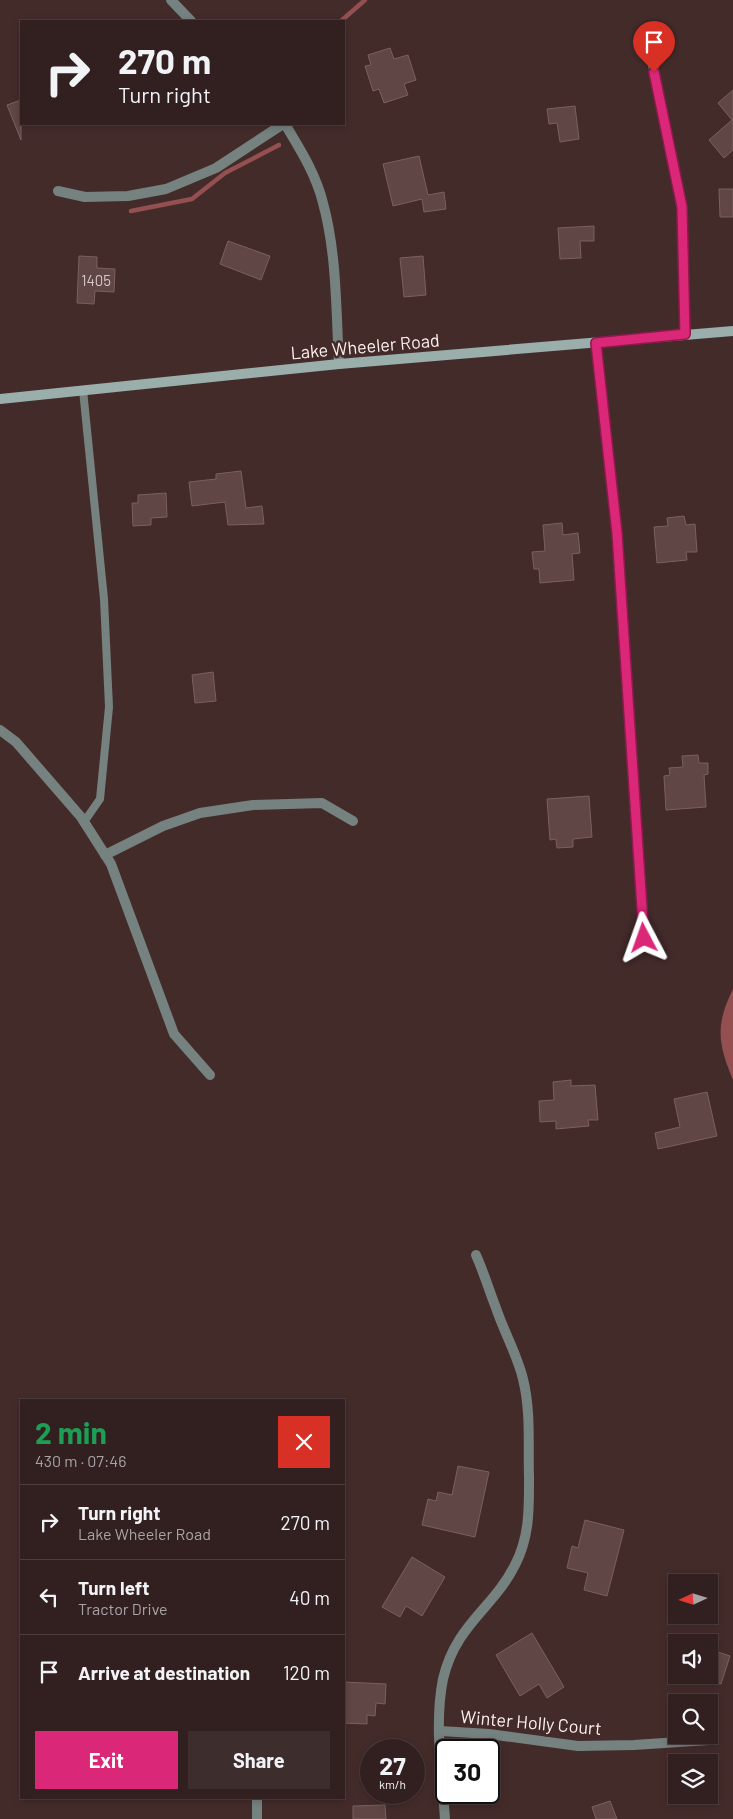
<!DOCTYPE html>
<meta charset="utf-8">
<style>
:root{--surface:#322020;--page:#3d2d2d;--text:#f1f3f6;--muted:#a8a3a5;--line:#4d3e3e;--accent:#db2777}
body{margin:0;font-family:Barlow,sans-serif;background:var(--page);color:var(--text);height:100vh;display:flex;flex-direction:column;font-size:19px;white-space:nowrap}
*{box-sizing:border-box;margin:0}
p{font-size:16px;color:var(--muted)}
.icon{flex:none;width:28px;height:28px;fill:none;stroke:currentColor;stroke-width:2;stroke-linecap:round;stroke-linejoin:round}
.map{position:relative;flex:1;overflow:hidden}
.details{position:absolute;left:20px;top:1399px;width:325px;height:400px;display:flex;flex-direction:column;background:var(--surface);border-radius:0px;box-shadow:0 2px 8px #0003,0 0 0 1px var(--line)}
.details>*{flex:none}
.guide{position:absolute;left:20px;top:20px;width:325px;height:105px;border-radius:0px;box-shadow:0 2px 8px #0003,0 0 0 1px var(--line);background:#322020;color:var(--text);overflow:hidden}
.needle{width:32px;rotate:266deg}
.tools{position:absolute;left:668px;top:1574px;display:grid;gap:10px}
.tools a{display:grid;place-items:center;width:50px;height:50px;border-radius:0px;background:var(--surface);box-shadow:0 2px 8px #0003,0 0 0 1px var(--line);font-size:25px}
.speed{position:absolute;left:360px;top:1739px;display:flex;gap:10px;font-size:25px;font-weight:700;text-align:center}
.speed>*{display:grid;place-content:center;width:65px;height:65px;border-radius:50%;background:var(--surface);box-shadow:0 2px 8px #0003,0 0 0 1px var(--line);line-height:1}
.speed small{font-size:12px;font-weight:400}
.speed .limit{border:2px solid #111;border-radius:8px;background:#fff;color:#111}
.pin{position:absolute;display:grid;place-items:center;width:42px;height:42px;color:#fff;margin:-51px -21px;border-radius:50% 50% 50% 0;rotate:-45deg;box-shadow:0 0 5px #0007}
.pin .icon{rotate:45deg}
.me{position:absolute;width:55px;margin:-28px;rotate:356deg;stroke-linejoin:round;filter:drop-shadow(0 0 4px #0008)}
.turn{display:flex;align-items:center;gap:18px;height:105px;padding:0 15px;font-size:22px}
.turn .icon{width:65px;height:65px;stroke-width:2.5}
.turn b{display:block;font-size:35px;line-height:42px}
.round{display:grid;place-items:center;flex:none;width:52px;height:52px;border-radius:0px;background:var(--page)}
.overview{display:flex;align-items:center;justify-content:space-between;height:85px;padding:0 15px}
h1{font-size:30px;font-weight:700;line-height:38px;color:#1e9e55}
.button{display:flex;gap:10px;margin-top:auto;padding:10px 15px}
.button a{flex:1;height:58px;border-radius:0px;background:var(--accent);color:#fff;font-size:20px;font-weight:700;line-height:58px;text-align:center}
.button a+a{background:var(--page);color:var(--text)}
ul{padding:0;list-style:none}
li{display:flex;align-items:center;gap:15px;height:75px;padding:0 15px;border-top:1px solid var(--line)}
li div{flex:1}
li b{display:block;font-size:19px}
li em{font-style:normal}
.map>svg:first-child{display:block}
.forest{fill:#945050}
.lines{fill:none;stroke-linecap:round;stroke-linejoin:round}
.stream{stroke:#945050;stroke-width:4.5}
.building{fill:#604645;stroke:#7b605f}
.lane{stroke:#75827f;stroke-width:8}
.street{stroke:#75827f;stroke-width:10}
.secondary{stroke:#9aafab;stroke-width:10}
.route-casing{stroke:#8e194d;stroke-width:12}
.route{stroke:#db2777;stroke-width:9}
.labels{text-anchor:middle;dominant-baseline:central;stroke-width:5;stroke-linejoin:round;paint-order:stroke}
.number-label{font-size:15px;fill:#d6c6c5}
.street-label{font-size:18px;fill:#fef0f0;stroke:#432b2a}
</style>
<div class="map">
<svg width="733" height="1819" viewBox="0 0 733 1819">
<rect width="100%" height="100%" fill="#432b2a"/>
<path class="forest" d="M 733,989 L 733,1080 C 718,1044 715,1025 733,989 Z"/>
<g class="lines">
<g class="stream">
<path d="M 341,21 L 365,0"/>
<path d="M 131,211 L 192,199 L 225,173 L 279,145"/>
</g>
</g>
<g class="building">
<path d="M 390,48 L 394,59 L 408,55 L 416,80 L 404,84 L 408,95 L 384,103 L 379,89 L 373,91 L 365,66 L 371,65 L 368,55 Z"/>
<path d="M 733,90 L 733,150 L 724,158 L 709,140 L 732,120 L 718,103 Z"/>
<path d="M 21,100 L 21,140 L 7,105 Z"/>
<path d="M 575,106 L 579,139 L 560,142 L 557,123 L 549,124 L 547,109 Z"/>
<path d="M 419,156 L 428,195 L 444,192 L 446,209 L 424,212 L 422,199 L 393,206 L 383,164 Z"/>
<path d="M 719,189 L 733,189 L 733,217 L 720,217 Z"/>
<path d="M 594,226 L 594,241 L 580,241 L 581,258 L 560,259 L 558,228 Z"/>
<path d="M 228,241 L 270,256 L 261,280 L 220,264 Z"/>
<path d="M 79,256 L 97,257 L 97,268 L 115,269 L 114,292 L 95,291 L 94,304 L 77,303 Z"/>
<path d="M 423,256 L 426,295 L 404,297 L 400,258 Z"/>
<path d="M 241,471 L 246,508 L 262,506 L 264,524 L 228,525 L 225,502 L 192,506 L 189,482 L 216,479 L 216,474 Z"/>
<path d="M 166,493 L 167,517 L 151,518 L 151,525 L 133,526 L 132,503 L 138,503 L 138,495 Z"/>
<path d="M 684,516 L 686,525 L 695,524 L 697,552 L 686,552 L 687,560 L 657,563 L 654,527 L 668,526 L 667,518 Z"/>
<path d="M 562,523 L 563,535 L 578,533 L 580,553 L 572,554 L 574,580 L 540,583 L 539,569 L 534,569 L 532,552 L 545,551 L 543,525 Z"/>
<path d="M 213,672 L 216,701 L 195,703 L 192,675 Z"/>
<path d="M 698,755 L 699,763 L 708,763 L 708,774 L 704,775 L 706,807 L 666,810 L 664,776 L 670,775 L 669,768 L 683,767 L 682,756 Z"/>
<path d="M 589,796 L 592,837 L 573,839 L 573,847 L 557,848 L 556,839 L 550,840 L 547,799 Z"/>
<path d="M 571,1080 L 571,1086 L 595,1085 L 598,1120 L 588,1120 L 589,1126 L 556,1129 L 556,1121 L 540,1122 L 539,1101 L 554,1100 L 553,1082 Z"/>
<path d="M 707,1092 L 717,1136 L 658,1149 L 655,1133 L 680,1127 L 674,1099 Z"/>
<path d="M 458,1466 L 489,1472 L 475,1537 L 422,1525 L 428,1499 L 436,1501 L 438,1492 L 452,1495 Z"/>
<path d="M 585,1520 L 624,1530 L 607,1596 L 584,1590 L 588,1573 L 567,1568 L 572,1546 L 578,1548 Z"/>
<path d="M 412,1557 L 445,1577 L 422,1616 L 406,1606 L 400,1617 L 382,1607 Z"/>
<path d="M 532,1633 L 564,1687 L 547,1698 L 539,1684 L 520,1696 L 496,1655 Z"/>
<path d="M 709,1649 L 730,1656 L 721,1684 L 709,1681 Z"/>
<path d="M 344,1682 L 386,1684 L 385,1704 L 376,1703 L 375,1716 L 367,1715 L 367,1724 L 344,1723 Z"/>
<path d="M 610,1801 L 617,1819 L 596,1819 L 592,1807 Z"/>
<path d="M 385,1805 L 386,1819 L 353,1819 L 353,1806 Z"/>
</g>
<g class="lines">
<path class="lane" d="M 83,390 L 104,599 L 109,707 L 100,799 L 84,822"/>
<g class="street">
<path d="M 171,0 L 191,21"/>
<path d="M 646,31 L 682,207 L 685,334"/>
<path d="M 285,124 C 300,149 316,174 323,203 C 337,254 336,311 339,364"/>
<path d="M 58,191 L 85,197 L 128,196 L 166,189 L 216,168 L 283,124"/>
<path d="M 596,343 L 617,533 L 644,939"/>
<path d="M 0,730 L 16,742 L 81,817 L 111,864 L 174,1034 L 210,1075"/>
<path d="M 105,855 L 163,826 L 200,813 L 253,805 L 322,803 L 353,821"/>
<path d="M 440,1731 L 489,1734 L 578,1746 L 634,1745 L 709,1740"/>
<path d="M 257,1798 L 257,1819"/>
<path d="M 445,1819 C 442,1774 434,1724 443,1679 C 456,1624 493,1609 515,1565 C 530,1536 529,1508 529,1477 C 528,1444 531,1411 523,1379 C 517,1354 504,1332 496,1308 C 489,1290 484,1273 476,1255"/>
</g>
<path class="secondary" d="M 0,399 L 339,364 L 733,331"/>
</g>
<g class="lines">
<g class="route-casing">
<path id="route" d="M 644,938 L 617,533 L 596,343 L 685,334 L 682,207 L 654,72"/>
</g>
<use href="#route" class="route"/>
</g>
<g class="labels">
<g class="number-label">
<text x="96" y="280">1405</text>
</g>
<g class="street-label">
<text transform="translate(365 346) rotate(-5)">Lake Wheeler Road</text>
<text transform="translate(531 1722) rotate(5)">Winter Holly Court</text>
</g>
</g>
</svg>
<div class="tools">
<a><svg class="needle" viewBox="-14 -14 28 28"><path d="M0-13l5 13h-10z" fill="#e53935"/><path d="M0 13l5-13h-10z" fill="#a8a3a5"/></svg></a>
<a><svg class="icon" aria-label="sound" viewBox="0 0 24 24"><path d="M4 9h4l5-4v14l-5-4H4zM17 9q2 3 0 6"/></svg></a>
<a><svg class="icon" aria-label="search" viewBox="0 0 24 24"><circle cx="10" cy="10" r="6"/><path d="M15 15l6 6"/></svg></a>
<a><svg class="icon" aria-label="layers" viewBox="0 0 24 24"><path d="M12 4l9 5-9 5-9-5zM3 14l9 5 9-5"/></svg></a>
</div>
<div class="speed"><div>27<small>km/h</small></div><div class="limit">30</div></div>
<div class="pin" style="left:654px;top:72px;background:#d93025"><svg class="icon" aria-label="arrive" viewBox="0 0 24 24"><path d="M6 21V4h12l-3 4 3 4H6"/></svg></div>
<svg class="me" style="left:644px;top:938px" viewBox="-20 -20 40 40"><path d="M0-17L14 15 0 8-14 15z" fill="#db2777" stroke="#fff" stroke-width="4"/></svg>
<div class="guide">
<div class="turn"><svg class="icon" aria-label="right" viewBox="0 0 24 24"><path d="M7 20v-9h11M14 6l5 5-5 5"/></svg><div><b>270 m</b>Turn right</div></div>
</div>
<section class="details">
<div class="overview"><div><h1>2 min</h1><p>430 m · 07:46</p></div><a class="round" style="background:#d93025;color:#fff"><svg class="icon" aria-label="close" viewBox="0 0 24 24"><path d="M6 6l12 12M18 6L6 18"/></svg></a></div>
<ul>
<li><svg class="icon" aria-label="right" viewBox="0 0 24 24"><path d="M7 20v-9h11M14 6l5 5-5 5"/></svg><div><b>Turn right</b><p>Lake Wheeler Road</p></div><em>270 m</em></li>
<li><svg class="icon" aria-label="left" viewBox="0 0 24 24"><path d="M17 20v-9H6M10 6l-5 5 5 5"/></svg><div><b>Turn left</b><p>Tractor Drive</p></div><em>40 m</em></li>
<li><svg class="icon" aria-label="arrive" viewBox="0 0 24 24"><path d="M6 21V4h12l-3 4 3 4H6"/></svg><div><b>Arrive at destination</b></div><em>120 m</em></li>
</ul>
<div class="button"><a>Exit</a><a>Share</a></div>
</section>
</div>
